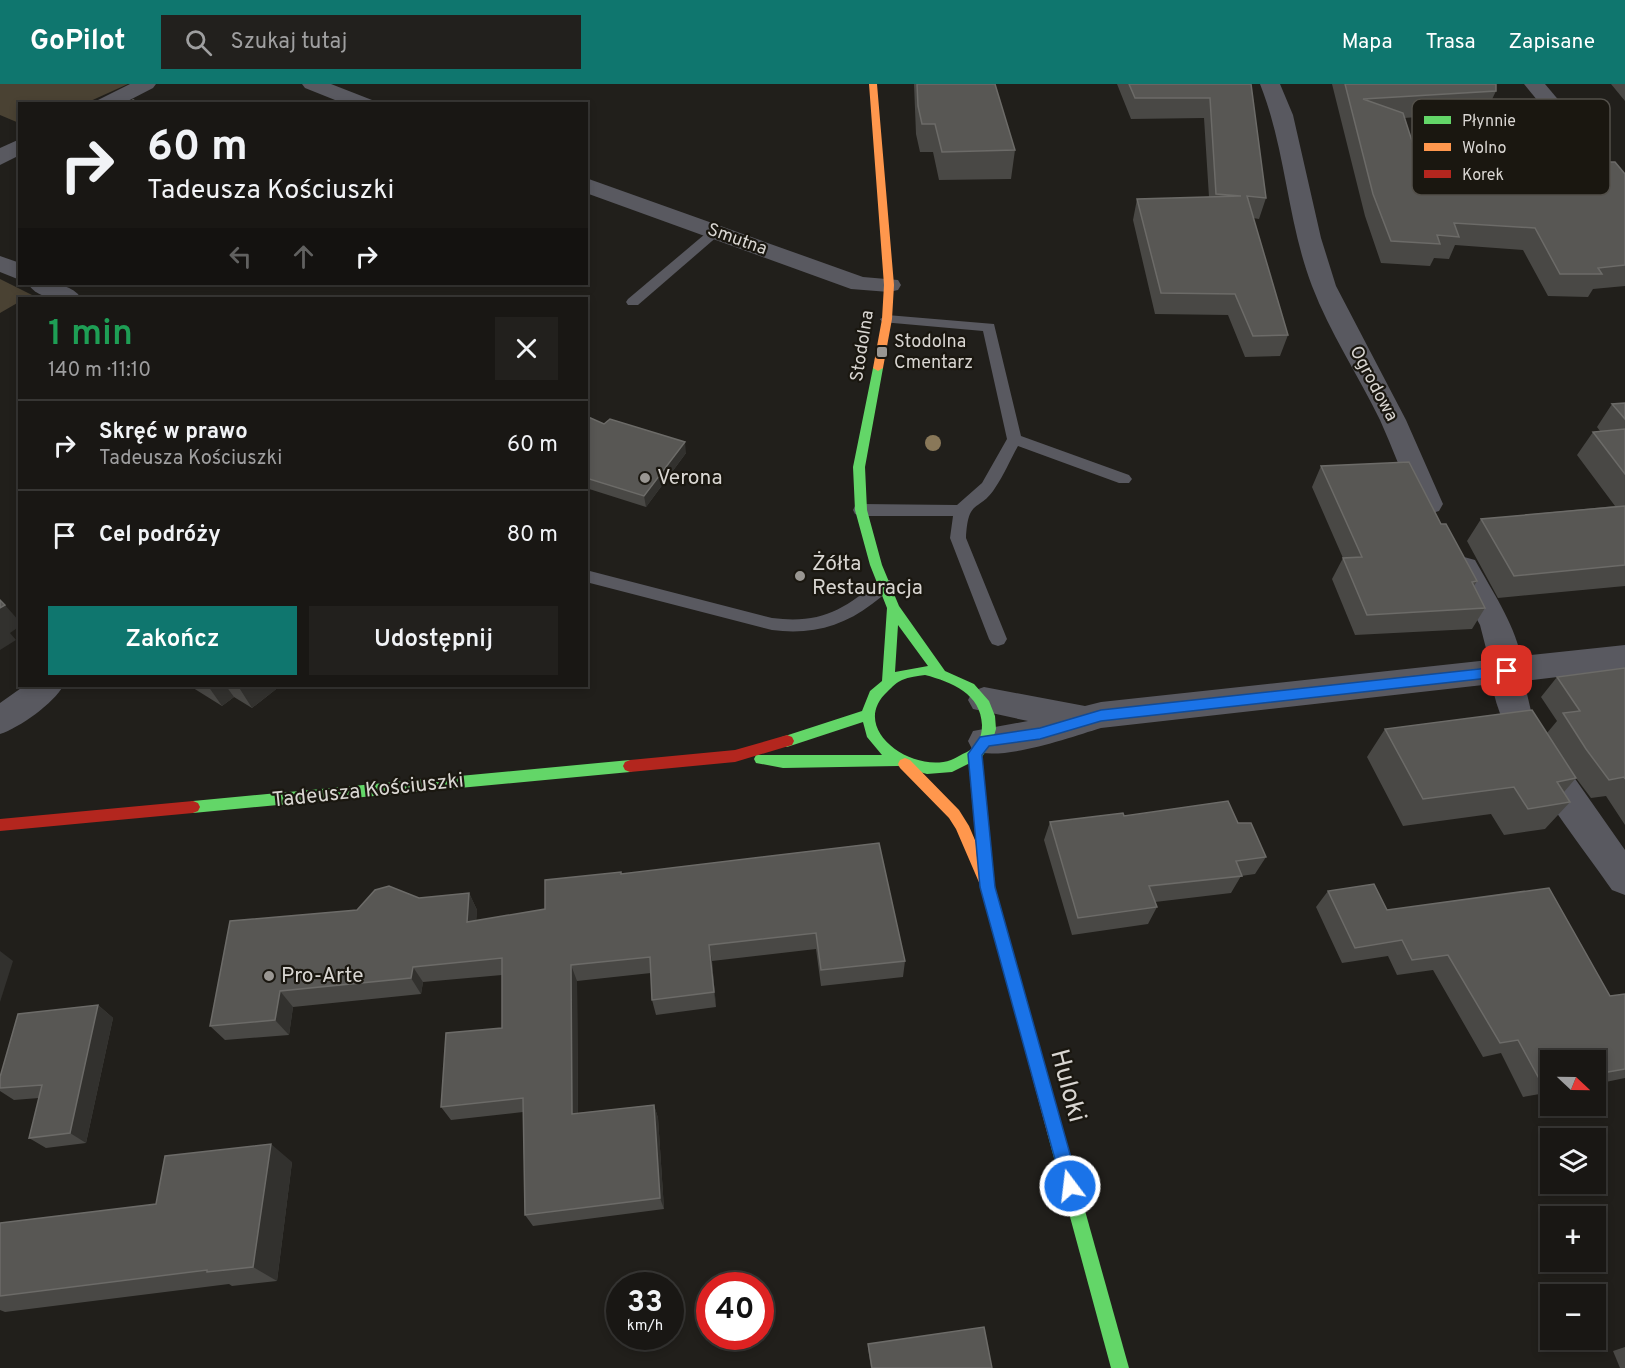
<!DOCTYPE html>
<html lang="pl">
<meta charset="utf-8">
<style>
:root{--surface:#191714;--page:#22201d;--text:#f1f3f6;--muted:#9f9fa0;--line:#373634;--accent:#0f766e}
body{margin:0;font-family:Overpass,sans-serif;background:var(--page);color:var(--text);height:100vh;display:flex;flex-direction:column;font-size:22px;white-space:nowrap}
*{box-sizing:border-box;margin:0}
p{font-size:20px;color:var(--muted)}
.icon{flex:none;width:33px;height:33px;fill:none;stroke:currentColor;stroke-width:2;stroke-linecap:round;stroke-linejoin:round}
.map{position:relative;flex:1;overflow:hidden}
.side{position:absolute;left:18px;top:213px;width:570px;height:390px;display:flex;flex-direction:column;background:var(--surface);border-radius:0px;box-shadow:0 3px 9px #0003,0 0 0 2px var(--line)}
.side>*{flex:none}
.banner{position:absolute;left:18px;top:18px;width:570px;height:183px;border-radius:0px;box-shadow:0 3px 9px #0003,0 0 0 2px var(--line);background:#191714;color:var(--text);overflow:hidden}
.needle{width:39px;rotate:112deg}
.buttons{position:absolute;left:1540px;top:966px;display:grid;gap:12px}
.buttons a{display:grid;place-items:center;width:66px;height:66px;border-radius:0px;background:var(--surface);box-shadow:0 3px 9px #0003,0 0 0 2px var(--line);font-size:30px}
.speed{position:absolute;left:606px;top:1188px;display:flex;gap:12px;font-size:30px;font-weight:700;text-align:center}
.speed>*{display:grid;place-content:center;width:78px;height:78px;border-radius:50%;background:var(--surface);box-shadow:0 3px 9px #0003,0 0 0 2px var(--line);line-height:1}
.speed small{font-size:15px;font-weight:400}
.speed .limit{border:9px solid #d22;background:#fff;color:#111}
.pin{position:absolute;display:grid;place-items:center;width:51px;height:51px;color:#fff;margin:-26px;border-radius:12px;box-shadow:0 3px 9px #0006}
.me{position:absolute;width:66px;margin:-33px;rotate:345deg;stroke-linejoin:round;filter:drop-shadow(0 0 4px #0008)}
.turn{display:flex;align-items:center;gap:21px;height:126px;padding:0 30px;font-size:27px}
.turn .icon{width:78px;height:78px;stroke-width:2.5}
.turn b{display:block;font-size:42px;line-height:51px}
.lanes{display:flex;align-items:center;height:57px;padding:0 30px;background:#0003;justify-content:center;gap:30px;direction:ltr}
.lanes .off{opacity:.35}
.round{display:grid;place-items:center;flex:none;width:63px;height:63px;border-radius:0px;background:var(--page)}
.headline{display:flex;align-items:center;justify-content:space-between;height:102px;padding:0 30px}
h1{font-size:36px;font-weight:600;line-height:45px;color:#1e9e55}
.action{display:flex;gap:12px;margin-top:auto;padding:12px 30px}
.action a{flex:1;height:69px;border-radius:0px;background:var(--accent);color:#fff;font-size:24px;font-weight:600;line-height:69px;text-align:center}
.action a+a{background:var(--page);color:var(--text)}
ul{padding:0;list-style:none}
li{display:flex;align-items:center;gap:18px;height:90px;padding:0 30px;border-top:2px solid var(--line)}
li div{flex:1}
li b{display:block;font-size:22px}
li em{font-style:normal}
header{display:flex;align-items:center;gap:36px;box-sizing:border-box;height:84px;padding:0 30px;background:var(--accent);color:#fff}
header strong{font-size:28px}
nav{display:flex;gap:33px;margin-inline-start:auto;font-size:21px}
.search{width:420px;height:54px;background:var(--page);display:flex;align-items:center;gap:15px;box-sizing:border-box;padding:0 21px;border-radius:0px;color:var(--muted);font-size:22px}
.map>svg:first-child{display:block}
.green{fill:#4a4233}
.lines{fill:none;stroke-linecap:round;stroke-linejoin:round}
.lane{fill:#595960;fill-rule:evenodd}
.street{fill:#595960;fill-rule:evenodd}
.fast{fill:#63d668;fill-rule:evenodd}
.slow{fill:#ff974d;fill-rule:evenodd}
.jam{fill:#b3261e;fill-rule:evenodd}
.tree{fill:#897859}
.wall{fill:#494845}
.shaded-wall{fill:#32312e}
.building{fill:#585754;stroke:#6c6b68;stroke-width:1.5}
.route{fill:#1a73e8;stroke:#114b97;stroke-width:1.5}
.poi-dot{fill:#999692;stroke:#1a1710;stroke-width:2}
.labels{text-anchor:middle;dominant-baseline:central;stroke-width:4.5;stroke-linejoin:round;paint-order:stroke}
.far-street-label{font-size:18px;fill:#d9d6d2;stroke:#1a1710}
.far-poi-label{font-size:18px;fill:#d9d6d2;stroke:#1a1710;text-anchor:start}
.poi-label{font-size:21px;fill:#d9d6d2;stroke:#1a1710;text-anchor:start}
.street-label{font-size:21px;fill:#d9d6d2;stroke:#1a1710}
.near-street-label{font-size:26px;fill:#d9d6d2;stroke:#1a1710}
.key{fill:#1a1710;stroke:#53504a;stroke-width:1.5}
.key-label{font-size:16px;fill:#d9d6d2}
</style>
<header>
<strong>GoPilot</strong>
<div class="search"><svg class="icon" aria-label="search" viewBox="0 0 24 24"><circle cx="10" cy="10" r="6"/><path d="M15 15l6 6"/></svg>Szukaj tutaj</div>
<nav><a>Mapa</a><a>Trasa</a><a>Zapisane</a></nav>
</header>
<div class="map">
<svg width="1625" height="1284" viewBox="0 0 1625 1284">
<rect width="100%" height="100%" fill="#211f1b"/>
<g class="green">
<path d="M 0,0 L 128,0 L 86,19 L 20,20 L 19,39 L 0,31 Z"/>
<path d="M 0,195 L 32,211 L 20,214 L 19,218 L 0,229 Z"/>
</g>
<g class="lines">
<g class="lane">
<path d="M 715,144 L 719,145 L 721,148 L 719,151 L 638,221 L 628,221 L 626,218 L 628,215 L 711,145 Z"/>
<path d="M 887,231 L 994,240 L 1021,352 L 1129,391 L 1132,395 L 1129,399 L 1119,399 L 1018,362 C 1010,376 1004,391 995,404 C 979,429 968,413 966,454 L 1007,555 L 1004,560 L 998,562 L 992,560 L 989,555 L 950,454 L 953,432 L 861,432 L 855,430 L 853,426 L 855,422 L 861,420 L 957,421 L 982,399 L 1007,355 L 983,247 L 882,238 L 880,235 Z"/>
<path d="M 586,486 L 772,534 C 819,540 844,527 878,496 L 890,496 L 892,500 C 888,508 880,514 872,520 C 842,543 810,551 772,546 L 586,498 Z"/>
</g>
<g class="street">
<path d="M 130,0 L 156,0 L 153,4 L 122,20 L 95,20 L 98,16 Z"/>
<path d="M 302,0 L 331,0 L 372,16 L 375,20 L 345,20 L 305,4 Z"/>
<path d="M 1260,0 L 1280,0 L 1293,31 L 1321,154 L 1336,202 L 1406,336 L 1443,420 L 1439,427 L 1429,430 L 1419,427 L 1415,420 C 1403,392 1392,363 1380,336 C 1358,291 1330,249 1312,202 C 1287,137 1286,65 1260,0 Z"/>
<path d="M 1524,0 L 1545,0 L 1625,95 L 1625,116 L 1617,114 Z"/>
<path d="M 20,55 L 20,71 L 0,81 L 0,64 Z"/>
<path d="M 586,94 L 863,193 L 898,196 L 901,201 L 898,206 L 889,208 L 851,205 L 586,109 Z"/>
<path d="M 0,172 L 20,179 L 20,196 L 0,188 Z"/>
<path d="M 28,200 C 45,198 70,198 81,214 C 64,216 39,217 28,200 Z"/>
<path d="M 1464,473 L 1475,476 C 1492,507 1513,537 1521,572 L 1625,561 L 1625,585 L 1524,597 L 1531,627 L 1543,649 L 1625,766 L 1625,811 L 1612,806 C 1576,754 1501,662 1492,600 L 1101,644 C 1068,654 1005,677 973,667 L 968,657 L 973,647 L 1028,637 L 973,625 L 968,616 L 973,607 L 984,603 L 1085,622 L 1101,618 L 1489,576 L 1480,541 L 1449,484 L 1453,476 Z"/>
<path d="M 24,602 L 63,602 C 54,619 19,644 0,650 L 0,619 Z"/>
</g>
<g class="fast">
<path d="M 878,281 L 883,284 L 865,383 L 867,426 L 882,481 L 899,522 L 945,587 L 974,600 L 989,617 L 995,632 L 996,645 L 993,655 L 982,673 L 952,688 L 927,690 L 898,682 L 783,684 L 756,679 L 754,675 L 756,671 L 882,671 L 867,653 L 863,638 L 787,663 L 782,661 L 780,657 L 782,653 L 862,627 L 870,607 L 882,597 L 887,524 L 870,481 L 855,426 L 853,383 L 873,284 ZM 898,541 L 928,582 L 895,588 ZM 925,591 C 952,598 981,610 982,641 C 982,653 978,662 967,668 C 962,670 956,674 951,676 C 912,690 847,644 888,607 C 892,603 897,598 902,596 C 909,593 918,592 925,591 Z"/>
<path d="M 630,676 L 635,678 L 637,682 L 635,686 L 630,688 L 193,729 L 188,727 L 186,723 L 188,719 L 193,717 Z"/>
<path d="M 1055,1040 L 1061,1042 L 1063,1048 L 1129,1284 L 1111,1284 L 1047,1048 L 1049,1042 Z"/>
</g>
<g class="slow">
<path d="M 869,0 L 877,0 L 894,201 L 892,235 L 883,284 L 878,287 L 873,284 L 882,235 L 884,201 Z"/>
<path d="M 905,674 L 910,676 L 959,726 L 969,742 L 995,803 L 1063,1048 L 1061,1054 L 1055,1056 L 1049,1054 L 1047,1048 L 981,803 L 956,745 L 949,734 L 900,684 L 898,680 L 900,676 Z"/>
</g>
<g class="jam">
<path d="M 787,651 L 792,653 L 794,657 L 792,661 L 735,678 L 630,688 L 625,686 L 623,682 L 625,678 L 630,676 L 735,666 Z"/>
<path d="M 975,664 L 980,666 L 982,670 L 991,773 L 989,777 L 984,779 L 979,777 L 977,773 L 968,670 L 970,666 Z"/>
<path d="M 193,717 L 198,719 L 200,723 L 198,727 L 193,729 L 0,747 L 0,735 Z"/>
</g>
</g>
<circle class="tree" cx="933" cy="359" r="8"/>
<g class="wall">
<path d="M 914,0 L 995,0 L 1015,66 L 1011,95 L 939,96 L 933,68 L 920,68 L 916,50 Z"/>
<path d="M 1117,0 L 1251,0 L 1266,114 L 1259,135 L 1253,134 L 1288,251 L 1280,272 L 1245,273 L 1228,231 L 1155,230 L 1133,136 L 1137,115 L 1209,113 L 1204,34 L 1131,35 Z"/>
<path d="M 1332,0 L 1496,0 L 1496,7 L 1486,28 L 1404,34 L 1423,91 L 1519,94 L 1529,73 L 1582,78 L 1625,90 L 1625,202 L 1593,205 L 1588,213 L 1548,212 L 1523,166 L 1455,161 L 1449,175 L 1434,174 L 1430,182 L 1381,179 L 1365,132 Z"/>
<path d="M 1611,0 L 1625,0 L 1625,17 Z"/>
<path d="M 1625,319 L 1625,502 L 1498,514 L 1467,457 L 1481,435 L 1615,422 L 1577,371 L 1593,348 L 1600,347 L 1597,343 L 1612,320 Z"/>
<path d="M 586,332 L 604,340 L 686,369 L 646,423 L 586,404 Z"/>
<path d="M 1321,382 L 1441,440 L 1477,497 L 1474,502 L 1485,524 L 1472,545 L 1355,551 L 1332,495 L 1343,474 L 1312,403 Z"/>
<path d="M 1625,584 L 1625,741 L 1606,712 L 1591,714 L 1576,694 L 1564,708 L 1570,718 L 1545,745 L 1504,751 L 1491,730 L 1403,742 L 1367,673 L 1385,645 L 1547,649 L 1557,637 L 1541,613 L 1557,593 Z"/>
<path d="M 190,602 L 280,602 L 252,624 L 234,613 L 222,622 Z"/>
<path d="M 1124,732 L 1238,739 L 1266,773 L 1255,790 L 1241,792 L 1231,809 L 1155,818 L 1157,823 L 1148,840 L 1072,851 L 1044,756 L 1050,738 Z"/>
<path d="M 879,759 L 905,877 L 903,893 L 821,902 L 816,865 L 712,877 L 716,923 L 656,931 L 652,916 L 651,889 L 577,897 L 578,1029 L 654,1021 L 658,1034 L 664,1125 L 533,1142 L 525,1131 L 523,1028 L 451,1036 L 441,1023 L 502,944 L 502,891 L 423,898 L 421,910 L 293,923 L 289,951 L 225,956 L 210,942 L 357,826 L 419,814 L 469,809 L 477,826 L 476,837 L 545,825 L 622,790 Z"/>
<path d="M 1328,807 L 1387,826 L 1610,912 L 1625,910 L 1625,994 L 1596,1000 L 1596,976 L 1551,976 L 1551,1008 L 1523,1013 L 1501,969 L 1483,973 L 1433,886 L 1397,891 L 1388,872 L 1342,879 L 1316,823 Z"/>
<path d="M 98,921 L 113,934 L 86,1059 L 46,1064 L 29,1054 L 39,1014 L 14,1016 L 0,1007 L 0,993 Z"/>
<path d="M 292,1078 L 277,1197 L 232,1202 L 229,1200 L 5,1228 L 0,1226 L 0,1139 L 156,1120 Z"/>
<path d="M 868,1260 L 992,1284 L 871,1284 L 868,1264 Z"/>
<path d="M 1625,1263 L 1625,1284 L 1620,1284 L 1613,1267 Z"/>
</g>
<g class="shaded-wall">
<path d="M 685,358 L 686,369 L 646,423 L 644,412 Z"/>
<path d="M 5,521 L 20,538 L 20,542 L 10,549 L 16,556 L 0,566 L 0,524 Z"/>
<path d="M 208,602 L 226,602 L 234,613 L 222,622 Z"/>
<path d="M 238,602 L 280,602 L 252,624 Z"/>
<path d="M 469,809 L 477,826 L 475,855 L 467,838 Z"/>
<path d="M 709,861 L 712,877 L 716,923 L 714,908 Z"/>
<path d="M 0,867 L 13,877 L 0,918 Z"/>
<path d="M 571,881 L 577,897 L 578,1043 L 572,1030 Z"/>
<path d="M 413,883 L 423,898 L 421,910 L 411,894 Z"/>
<path d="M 280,907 L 293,923 L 289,951 L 275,936 Z"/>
<path d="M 98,921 L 113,934 L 86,1059 L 70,1049 Z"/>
<path d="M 654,1021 L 658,1034 L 664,1125 L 660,1114 Z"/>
<path d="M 271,1060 L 292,1078 L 277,1197 L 253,1183 Z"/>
</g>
<g class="building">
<path d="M 917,0 L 995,0 L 1015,66 L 942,68 L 935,40 L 922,40 L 918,22 Z"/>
<path d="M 1129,0 L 1251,0 L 1266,114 L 1247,112 L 1288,251 L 1253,252 L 1235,210 L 1161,209 L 1137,115 L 1241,112 L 1216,110 L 1210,14 L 1135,14 Z"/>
<path d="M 1345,0 L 1496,0 L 1496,7 L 1363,15 L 1403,29 L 1423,91 L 1547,95 L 1529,73 L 1576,71 L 1582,78 L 1615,78 L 1625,90 L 1625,181 L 1598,184 L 1602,190 L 1560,190 L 1535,144 L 1454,139 L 1459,153 L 1437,151 L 1440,160 L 1391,157 L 1373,110 Z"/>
<path d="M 133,16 L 141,20 L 125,20 Z"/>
<path d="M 1625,319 L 1625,335 L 1612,320 Z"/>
<path d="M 586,332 L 604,340 L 610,335 L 685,358 L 644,412 L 586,394 Z"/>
<path d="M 1625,345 L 1625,390 L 1593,348 Z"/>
<path d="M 1409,378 L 1441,440 L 1446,440 L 1477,497 L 1472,498 L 1485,524 L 1367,531 L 1343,474 L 1362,473 L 1321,382 Z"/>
<path d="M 1625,422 L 1625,481 L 1514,492 L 1481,435 Z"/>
<path d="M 0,516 L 5,521 L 0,524 Z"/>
<path d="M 1625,584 L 1625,695 L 1624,693 L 1609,696 L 1586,665 L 1563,629 L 1580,627 L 1557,593 Z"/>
<path d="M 1532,626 L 1576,694 L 1557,698 L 1570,718 L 1528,725 L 1514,703 L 1423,715 L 1385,645 Z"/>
<path d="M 1228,717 L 1238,739 L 1251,739 L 1266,773 L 1236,777 L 1242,792 L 1149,802 L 1157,823 L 1078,834 L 1050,738 L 1123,729 L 1124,732 Z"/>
<path d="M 879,759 L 905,877 L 821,886 L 816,849 L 709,861 L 714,908 L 652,916 L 650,873 L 571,881 L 572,1030 L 654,1021 L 660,1114 L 525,1131 L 523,1014 L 441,1023 L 446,949 L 502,944 L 502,874 L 413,883 L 411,894 L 280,907 L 275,936 L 210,942 L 230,837 L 357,826 L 375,806 L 389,802 L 419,814 L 469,809 L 467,838 L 545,825 L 545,796 L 621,788 L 621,790 Z"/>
<path d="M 1374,800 L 1387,826 L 1549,804 L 1610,912 L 1625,910 L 1625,985 L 1596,990 L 1596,976 L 1551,976 L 1551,998 L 1542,1000 L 1518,956 L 1500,959 L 1448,871 L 1412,876 L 1402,856 L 1355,864 L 1328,807 Z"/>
<path d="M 98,921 L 70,1049 L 29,1054 L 42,1001 L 0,1004 L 0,993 L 18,930 Z"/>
<path d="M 271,1060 L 253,1183 L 207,1188 L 207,1186 L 0,1212 L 0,1139 L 156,1120 L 165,1072 Z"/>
<path d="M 984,1243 L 992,1284 L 872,1284 L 868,1260 Z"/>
</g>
<path class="route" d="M 1507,582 L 1514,587 L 1507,592 L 1101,637 L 1040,655 L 989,662 L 982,671 L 995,803 L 1079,1102 L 1076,1108 L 1070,1110 L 1064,1108 L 980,803 L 968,670 L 980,653 L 1040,644 L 1101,626 Z"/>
<g class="poi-dot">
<rect x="876" y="262" width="12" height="12" rx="3"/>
<circle cx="645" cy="394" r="6"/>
<circle cx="800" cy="492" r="6"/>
<circle cx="269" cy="892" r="6"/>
</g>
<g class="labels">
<g class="far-street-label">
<text transform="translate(737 156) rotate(20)">Smutna</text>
<text transform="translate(863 262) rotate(-81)">Stodolna</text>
<text transform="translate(1373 300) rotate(62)">Ogrodowa</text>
</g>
<g class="far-poi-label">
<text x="894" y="258">Stodolna<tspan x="894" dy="21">Cmentarz</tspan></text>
</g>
<g class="poi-label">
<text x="657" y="394">Verona</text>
<text x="812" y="480">Żółta<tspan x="812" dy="24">Restauracja</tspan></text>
<text x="281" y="892">Pro-Arte</text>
</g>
<g class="street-label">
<text transform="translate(368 707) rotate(-6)">Tadeusza Kościuszki</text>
</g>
<g class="near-street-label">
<text transform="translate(1067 1002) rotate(75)">Huloki</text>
</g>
</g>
<rect x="1412" y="15" width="198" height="96" rx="9" class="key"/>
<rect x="1424" y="32" width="27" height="8" fill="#63d668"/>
<rect x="1424" y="59" width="27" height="8" fill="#ff974d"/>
<rect x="1424" y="86" width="27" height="8" fill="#b3261e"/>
<g class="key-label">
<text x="1462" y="42">Płynnie</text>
<text x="1462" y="69">Wolno</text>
<text x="1462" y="96">Korek</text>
</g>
</svg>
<div class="buttons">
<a><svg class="needle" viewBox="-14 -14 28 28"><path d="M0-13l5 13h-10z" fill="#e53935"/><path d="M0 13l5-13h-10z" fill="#9f9fa0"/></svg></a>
<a><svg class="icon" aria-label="layers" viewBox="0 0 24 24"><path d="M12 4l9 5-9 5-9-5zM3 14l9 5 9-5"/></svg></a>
<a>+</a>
<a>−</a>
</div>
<div class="speed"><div>33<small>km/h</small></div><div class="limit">40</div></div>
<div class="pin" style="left:1507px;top:587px;background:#d93025"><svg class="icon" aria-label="arrive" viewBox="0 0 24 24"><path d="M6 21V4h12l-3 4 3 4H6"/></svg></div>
<svg class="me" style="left:1070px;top:1102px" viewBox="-20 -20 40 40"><circle r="17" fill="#1a73e8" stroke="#fff" stroke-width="3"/><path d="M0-11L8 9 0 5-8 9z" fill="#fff"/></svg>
<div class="banner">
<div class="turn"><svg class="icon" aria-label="right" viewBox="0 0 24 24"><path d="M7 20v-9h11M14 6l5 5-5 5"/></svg><div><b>60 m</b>Tadeusza Kościuszki</div></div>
<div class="lanes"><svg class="icon off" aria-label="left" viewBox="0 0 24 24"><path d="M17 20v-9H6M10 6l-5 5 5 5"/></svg><svg class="icon off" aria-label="ahead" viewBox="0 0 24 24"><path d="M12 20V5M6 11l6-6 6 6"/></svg><svg class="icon" aria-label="right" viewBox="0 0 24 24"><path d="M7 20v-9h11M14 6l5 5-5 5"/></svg></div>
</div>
<section class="side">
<div class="headline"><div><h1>1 min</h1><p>140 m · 11:10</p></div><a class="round"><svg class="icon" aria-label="close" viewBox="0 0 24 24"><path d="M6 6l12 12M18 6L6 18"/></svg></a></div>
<ul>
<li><svg class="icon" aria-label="right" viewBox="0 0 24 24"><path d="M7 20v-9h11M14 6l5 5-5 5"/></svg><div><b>Skręć w prawo</b><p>Tadeusza Kościuszki</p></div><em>60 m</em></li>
<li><svg class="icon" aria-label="arrive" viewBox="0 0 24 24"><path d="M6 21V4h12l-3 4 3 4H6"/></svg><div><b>Cel podróży</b></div><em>80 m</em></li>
</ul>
<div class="action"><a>Zakończ</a><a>Udostępnij</a></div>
</section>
</div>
